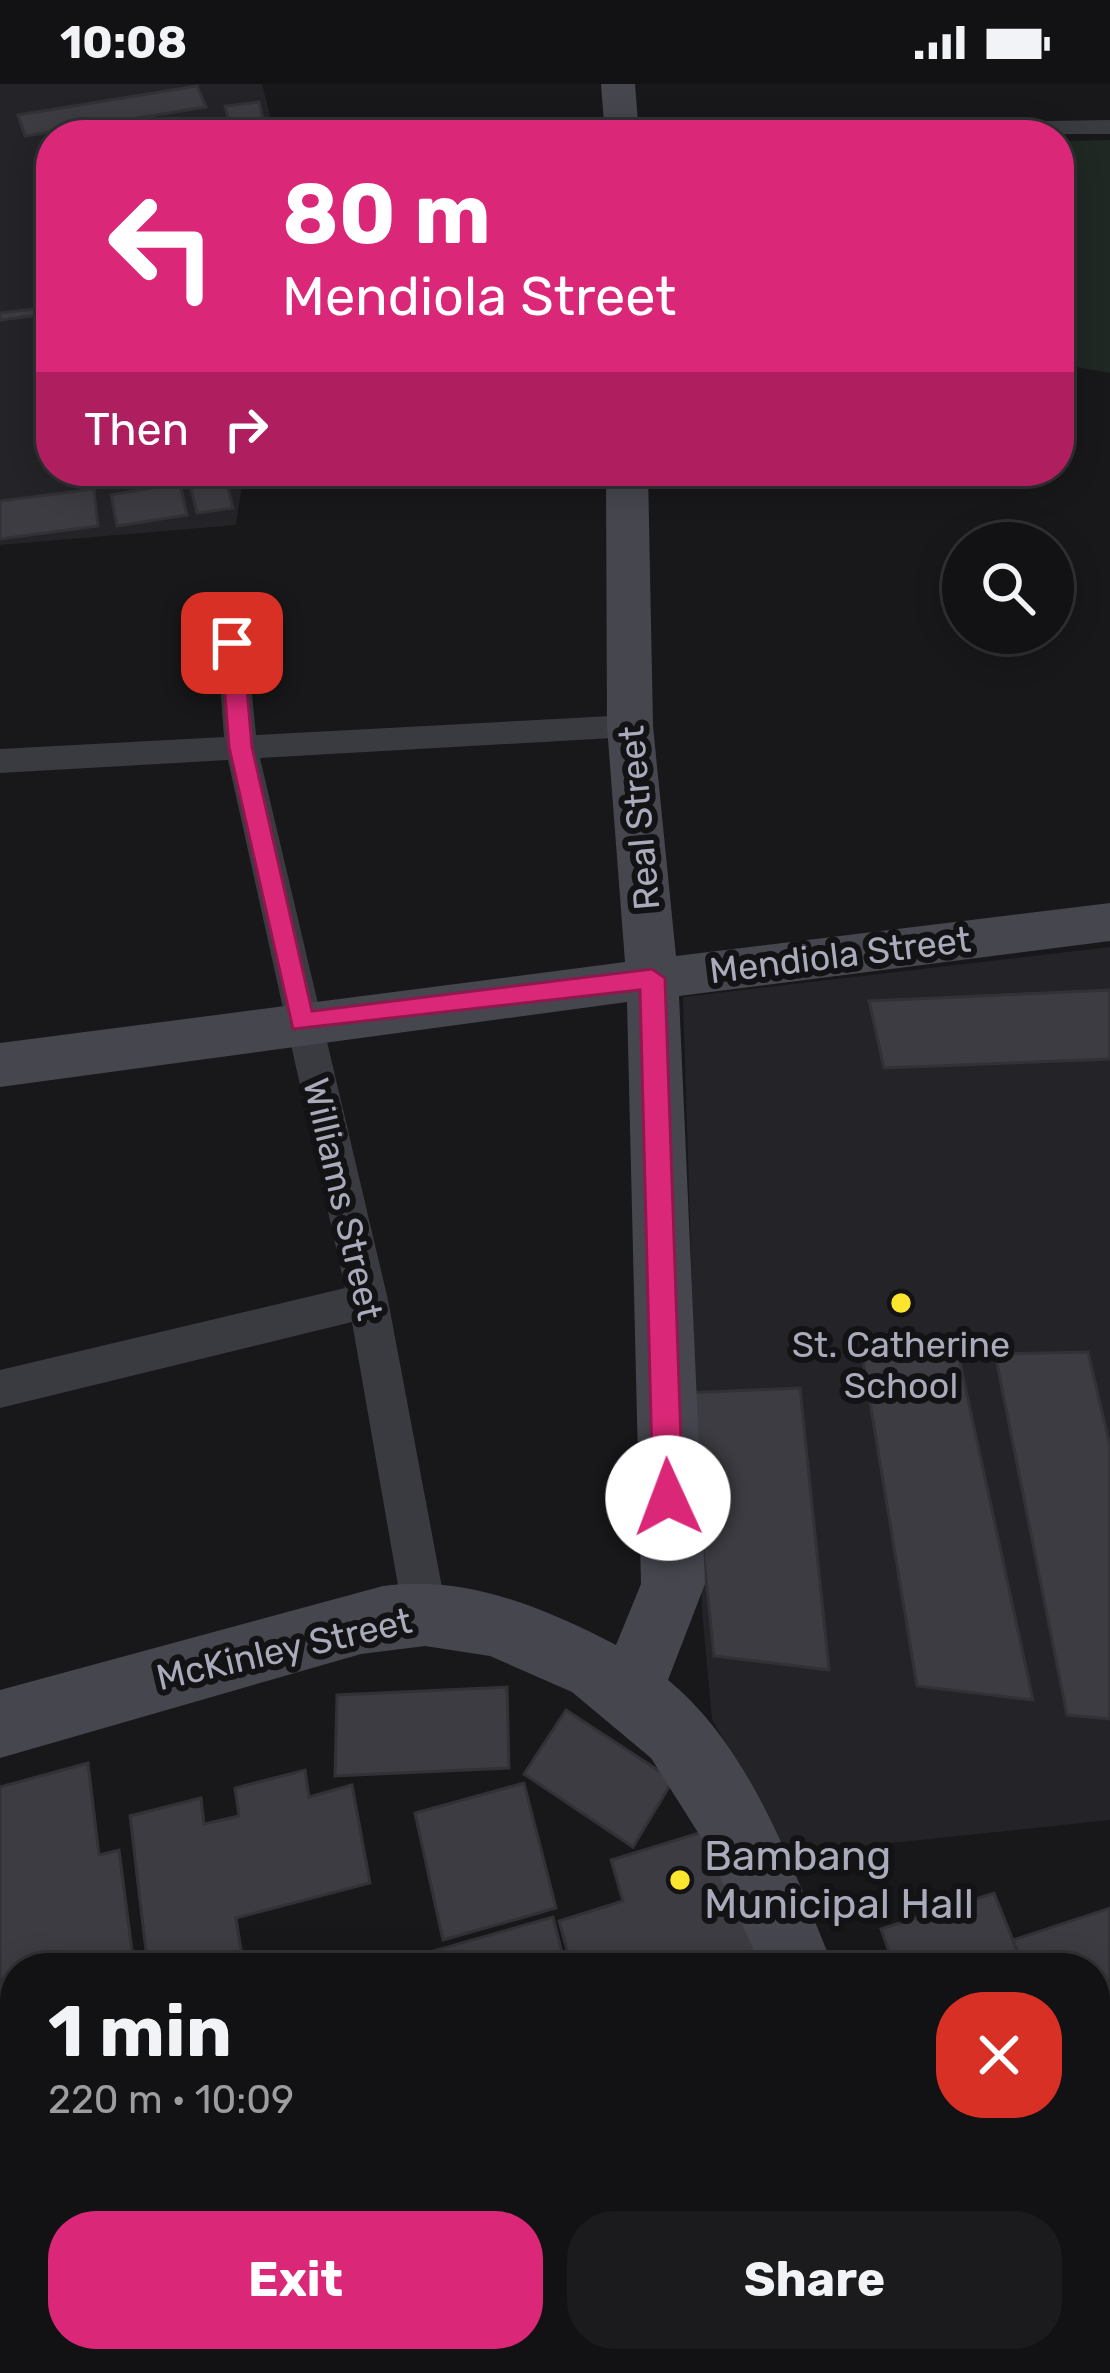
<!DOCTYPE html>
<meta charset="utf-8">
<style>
:root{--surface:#121114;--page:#1b1a1d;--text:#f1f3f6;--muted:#9c9da0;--line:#313134;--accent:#db2777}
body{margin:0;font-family:Rubik,sans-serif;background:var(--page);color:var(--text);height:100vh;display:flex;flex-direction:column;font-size:45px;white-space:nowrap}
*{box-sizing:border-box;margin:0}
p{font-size:39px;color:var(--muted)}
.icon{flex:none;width:66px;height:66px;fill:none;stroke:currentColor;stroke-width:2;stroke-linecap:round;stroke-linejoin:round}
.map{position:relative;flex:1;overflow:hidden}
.drawer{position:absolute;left:0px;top:1869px;width:1110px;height:420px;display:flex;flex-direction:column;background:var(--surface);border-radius:48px 48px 0 0;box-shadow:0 6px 30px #0003,0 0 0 3px var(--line)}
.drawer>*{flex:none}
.banner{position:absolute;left:36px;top:36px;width:1038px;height:366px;border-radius:48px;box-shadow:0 6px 30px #0003,0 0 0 3px var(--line);background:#db2777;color:#fff;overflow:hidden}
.buttons{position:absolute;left:942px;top:438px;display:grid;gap:24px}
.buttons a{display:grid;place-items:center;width:132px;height:132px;border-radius:50%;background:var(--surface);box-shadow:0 6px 30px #0003,0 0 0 3px var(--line);font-size:60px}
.pin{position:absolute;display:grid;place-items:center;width:102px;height:102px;color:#fff;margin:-51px;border-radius:24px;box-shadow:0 6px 18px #0006}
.me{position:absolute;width:132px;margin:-66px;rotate:358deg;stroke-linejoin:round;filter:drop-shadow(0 0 9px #0008)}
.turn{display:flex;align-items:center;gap:42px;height:252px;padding:0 48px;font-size:54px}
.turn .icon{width:156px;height:156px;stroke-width:2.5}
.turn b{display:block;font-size:84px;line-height:102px}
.then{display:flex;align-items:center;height:114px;padding:0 48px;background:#0003;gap:24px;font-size:45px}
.round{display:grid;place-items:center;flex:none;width:126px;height:126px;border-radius:48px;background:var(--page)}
.head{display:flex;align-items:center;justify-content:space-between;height:204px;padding:0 48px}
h1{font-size:72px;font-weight:700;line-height:90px}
.button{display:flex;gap:24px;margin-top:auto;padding:24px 48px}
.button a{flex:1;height:138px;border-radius:48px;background:var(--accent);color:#fff;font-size:48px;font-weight:700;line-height:138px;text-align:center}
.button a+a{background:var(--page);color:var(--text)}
.status{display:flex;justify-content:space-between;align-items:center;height:84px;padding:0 60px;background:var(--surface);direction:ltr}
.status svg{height:33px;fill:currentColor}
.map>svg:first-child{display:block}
.built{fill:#242327}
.green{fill:#1f2822}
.building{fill:#3d3c42;stroke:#323136;stroke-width:3}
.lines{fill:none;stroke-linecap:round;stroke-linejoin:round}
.street{fill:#3a3a41;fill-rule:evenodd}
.secondary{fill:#46464f;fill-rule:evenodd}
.route{fill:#db2777;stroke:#8e194d;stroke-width:3}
.poi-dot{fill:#fbe52e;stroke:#131215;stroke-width:4.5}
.labels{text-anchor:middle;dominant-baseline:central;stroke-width:12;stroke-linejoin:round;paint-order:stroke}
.street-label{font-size:36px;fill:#a9aaba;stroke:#131215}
.poi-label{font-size:36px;fill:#a9aaba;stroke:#131215}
.near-poi-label{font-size:42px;fill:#a9aaba;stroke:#131215;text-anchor:start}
</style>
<div class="status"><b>10:08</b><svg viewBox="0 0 49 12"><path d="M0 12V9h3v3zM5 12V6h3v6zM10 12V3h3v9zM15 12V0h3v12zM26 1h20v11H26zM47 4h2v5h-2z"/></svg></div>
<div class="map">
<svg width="1110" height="2289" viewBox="0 0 1110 2289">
<rect width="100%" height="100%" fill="#18171a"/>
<g class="built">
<path d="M 0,0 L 262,0 L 275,51 L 51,51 L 51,387 L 244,387 L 236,441 L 0,461 Z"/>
<path d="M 1110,863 L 1110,1736 L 787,1770 L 712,1635 L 702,1526 L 683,913 Z"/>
</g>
<g class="green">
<path d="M 1110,56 L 1110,289 L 1059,280 L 1059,57 Z"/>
<path d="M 44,2274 L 912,2274 L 919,2289 L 45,2289 Z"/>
</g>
<g class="building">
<path d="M 197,2 L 206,23 L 25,52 L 18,31 Z"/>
<path d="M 259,18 L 267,51 L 232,51 L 225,22 Z"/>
<path d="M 51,223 L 51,230 L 0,236 L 0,229 Z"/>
<path d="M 226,396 L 233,424 L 197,429 L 190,401 Z"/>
<path d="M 180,399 L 187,431 L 117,442 L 111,411 Z"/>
<path d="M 94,405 L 98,442 L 0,455 L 0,417 Z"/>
<path d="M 1110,906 L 1110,975 L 884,984 L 869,917 Z"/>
<path d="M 1088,1268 L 1110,1362 L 1110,1635 L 1067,1631 L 995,1270 Z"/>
<path d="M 958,1269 L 1033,1616 L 917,1602 L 862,1270 Z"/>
<path d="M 800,1304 L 829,1586 L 714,1572 L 687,1309 Z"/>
<path d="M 507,1603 L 509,1684 L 335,1692 L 337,1611 Z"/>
<path d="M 566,1626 L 673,1696 L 633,1763 L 524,1690 Z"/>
<path d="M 88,1679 L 99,1771 L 119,1766 L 133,1874 L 99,1884 L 15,1884 L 15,1908 L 0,1912 L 0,1703 Z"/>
<path d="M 305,1686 L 309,1713 L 352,1701 L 370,1799 L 236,1834 L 242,1872 L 194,1884 L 148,1884 L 130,1732 L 201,1714 L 204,1740 L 239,1732 L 235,1704 Z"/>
<path d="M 524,1699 L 556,1824 L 443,1856 L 415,1729 Z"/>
<path d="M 725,1741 L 772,1884 L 572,1884 L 559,1837 L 623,1817 L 611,1776 Z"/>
<path d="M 994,1809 L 1024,1884 L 895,1884 L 881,1845 Z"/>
<path d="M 1110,1824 L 1110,1968 L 1095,1974 L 1095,1884 L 1024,1884 L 1013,1856 Z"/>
<path d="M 553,1833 L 566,1884 L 400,1884 L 398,1877 Z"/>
<path d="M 1110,1968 L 1110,2168 L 1095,2173 L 1095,1974 Z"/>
<path d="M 1110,2168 L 1110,2289 L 1038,2289 L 1033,2274 L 1095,2274 L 1095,2173 Z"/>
</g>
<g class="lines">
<g class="street">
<path d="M 1110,36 L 1110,50 L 615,51 L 627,44 Z"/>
<path d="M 232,549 L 247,559 L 256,651 L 630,631 L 646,642 L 630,653 L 260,674 L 388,1216 L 447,1530 L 441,1545 L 425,1552 L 409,1545 L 403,1530 L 352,1238 L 0,1324 L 0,1286 L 345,1204 L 228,676 L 0,689 L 0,665 L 224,653 L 217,559 Z"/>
</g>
<g class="secondary">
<path d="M 601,0 L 635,0 L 639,51 L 605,51 Z"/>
<path d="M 606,387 L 648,387 L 653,642 L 676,872 L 1110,819 L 1110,857 L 679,912 L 705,1500 L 668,1596 C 751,1663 794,1788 834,1884 L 762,1884 L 704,1758 L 651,1674 L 572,1608 L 490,1572 L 425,1562 L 361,1570 L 0,1674 L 0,1606 L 383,1502 C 466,1491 543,1523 616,1561 L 641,1500 L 627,918 L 0,1003 L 0,959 L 625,878 L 607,642 Z"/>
<path d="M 915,2274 L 995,2274 L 1001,2289 L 921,2289 Z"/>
</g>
</g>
<path class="route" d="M 232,551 L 243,559 L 252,663 L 312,927 L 652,885 L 665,894 L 683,1414 L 679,1424 L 668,1428 L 658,1424 L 653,1414 L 640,906 L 293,945 L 229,663 L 221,559 Z"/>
<g class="poi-dot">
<circle cx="901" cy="1219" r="12"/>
<circle cx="680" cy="1796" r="12"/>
</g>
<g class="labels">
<g class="street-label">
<text transform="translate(639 734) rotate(-95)">Real Street</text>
<text transform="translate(840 871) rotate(-7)">Mendiola Street</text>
<text transform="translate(343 1115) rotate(77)">Williams Street</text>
<text transform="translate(284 1565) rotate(-13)">McKinley Street</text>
</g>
<g class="poi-label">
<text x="901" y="1260">St. Catherine<tspan x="901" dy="41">School</tspan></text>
</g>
<g class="near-poi-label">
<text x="704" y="1772">Bambang<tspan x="704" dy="48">Municipal Hall</tspan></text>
</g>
</g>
</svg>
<div class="buttons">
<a><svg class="icon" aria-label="search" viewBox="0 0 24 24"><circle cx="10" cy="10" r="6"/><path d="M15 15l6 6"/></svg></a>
</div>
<div class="pin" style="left:232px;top:559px;background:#d93025"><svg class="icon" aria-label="arrive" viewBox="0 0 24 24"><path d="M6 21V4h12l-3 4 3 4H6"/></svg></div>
<svg class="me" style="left:668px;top:1414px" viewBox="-20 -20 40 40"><circle r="19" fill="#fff"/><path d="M0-13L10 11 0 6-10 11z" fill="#db2777"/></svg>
<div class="banner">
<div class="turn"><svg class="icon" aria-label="left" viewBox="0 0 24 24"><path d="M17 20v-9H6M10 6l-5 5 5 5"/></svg><div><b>80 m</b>Mendiola Street</div></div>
<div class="then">Then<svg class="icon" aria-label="right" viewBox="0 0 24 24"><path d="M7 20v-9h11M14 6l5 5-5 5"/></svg></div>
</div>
<section class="drawer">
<div class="head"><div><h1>1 min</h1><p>220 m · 10:09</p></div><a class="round" style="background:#d93025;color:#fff"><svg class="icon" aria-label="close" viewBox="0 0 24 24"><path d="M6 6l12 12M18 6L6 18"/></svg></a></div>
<div class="button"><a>Exit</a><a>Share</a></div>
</section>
</div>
